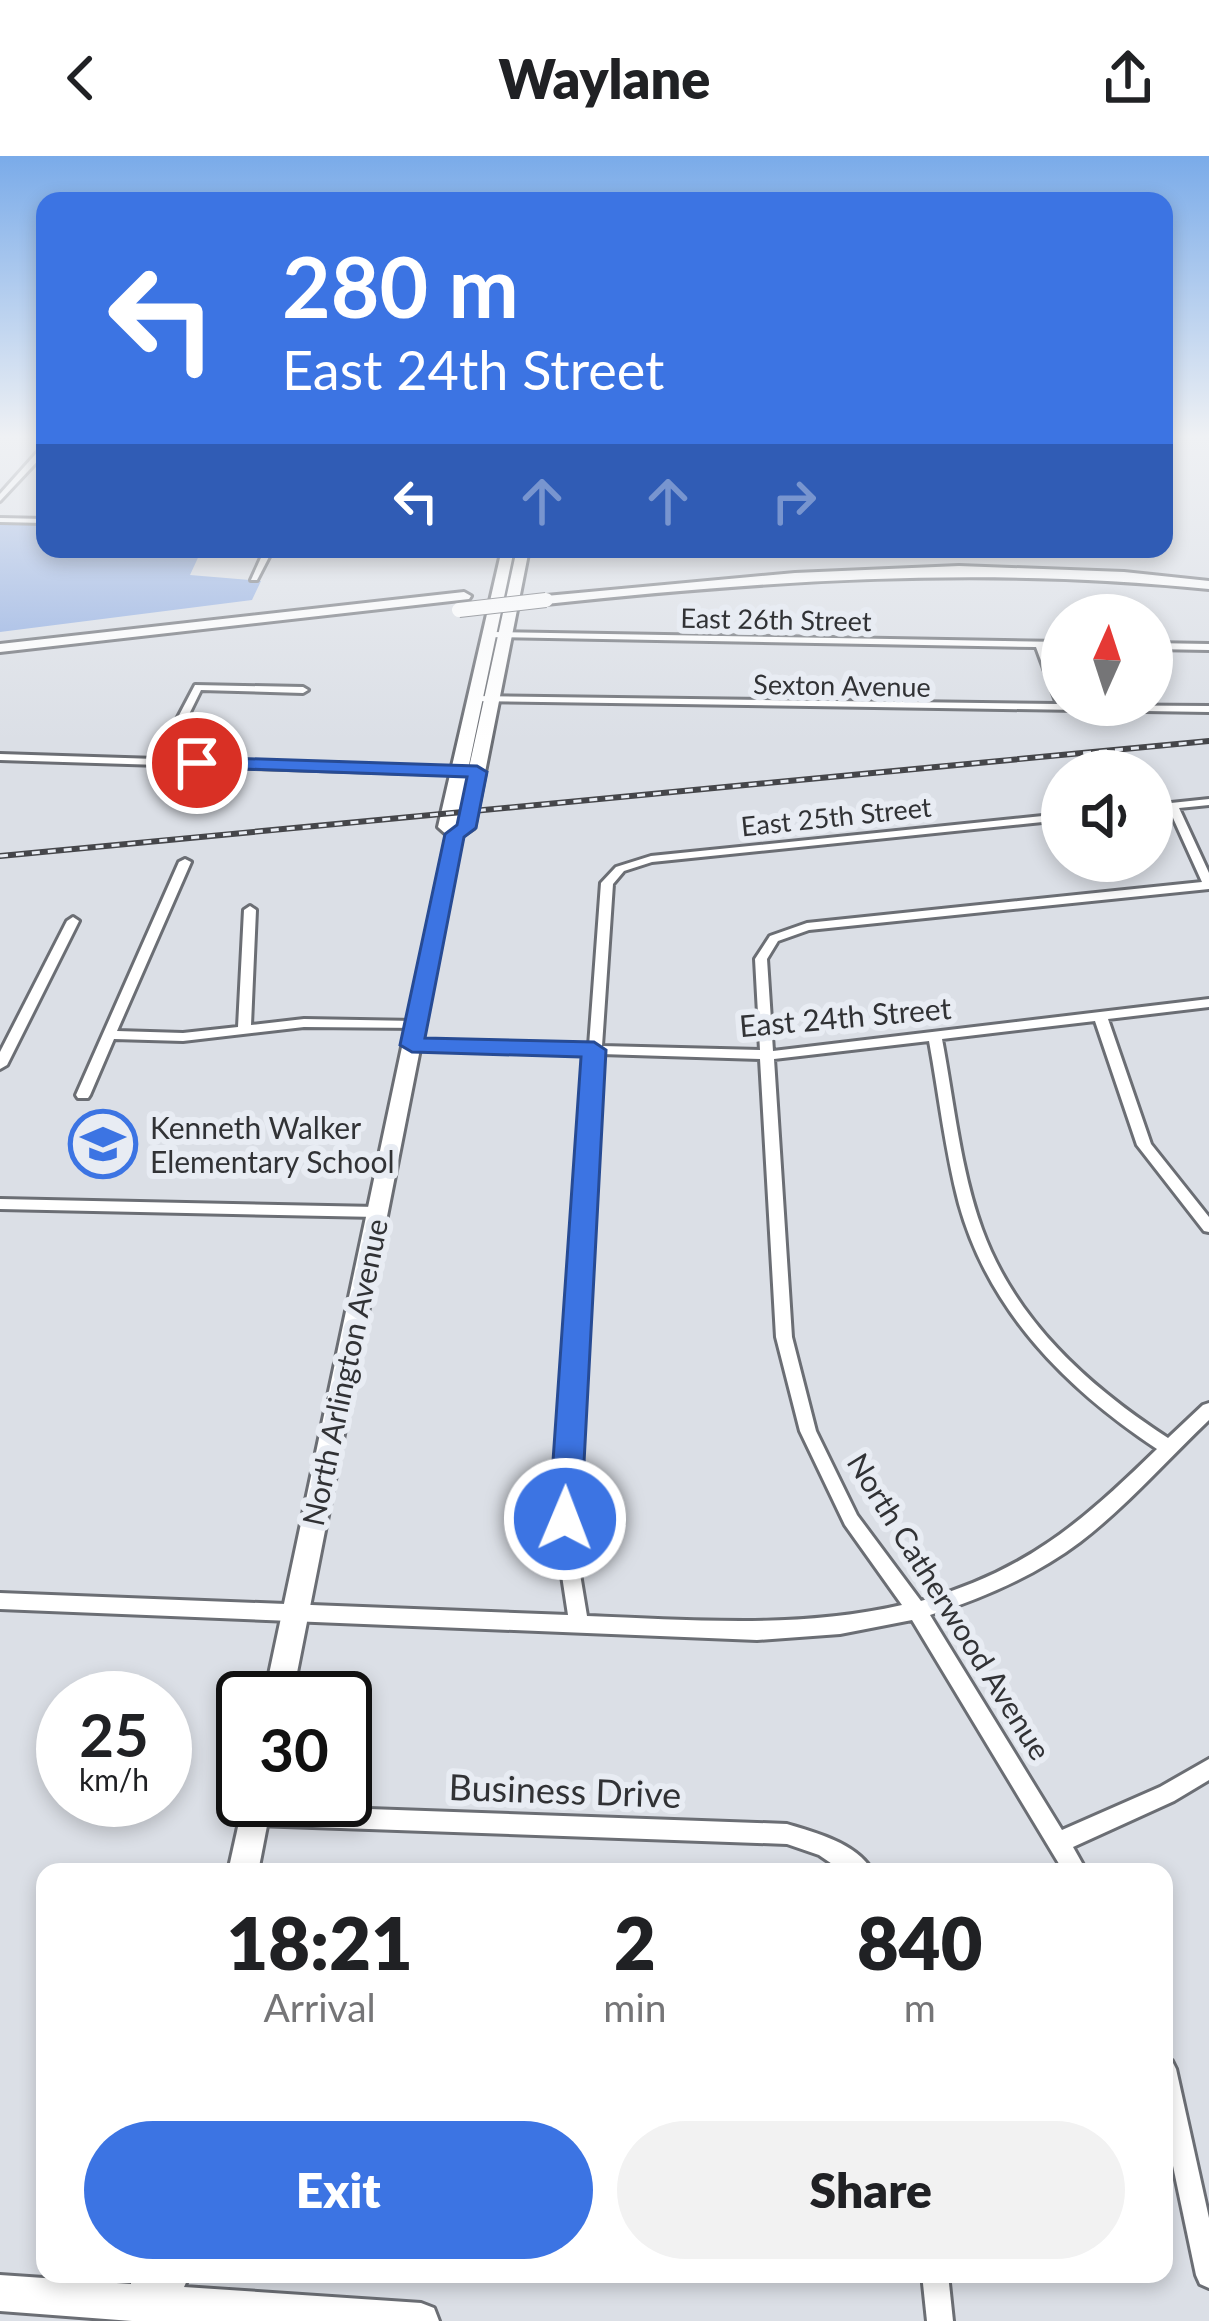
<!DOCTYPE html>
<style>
:root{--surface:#fff;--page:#f2f2f2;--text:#202124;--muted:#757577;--accent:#3c74e3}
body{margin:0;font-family:Lato,sans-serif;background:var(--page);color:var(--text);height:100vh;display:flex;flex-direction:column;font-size:45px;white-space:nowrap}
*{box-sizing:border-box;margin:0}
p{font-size:39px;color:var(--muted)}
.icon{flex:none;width:66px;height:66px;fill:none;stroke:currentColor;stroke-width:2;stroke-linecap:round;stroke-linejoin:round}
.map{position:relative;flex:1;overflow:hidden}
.drawer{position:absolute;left:36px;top:1707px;width:1137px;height:420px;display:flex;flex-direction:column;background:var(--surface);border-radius:24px;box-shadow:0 6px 18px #0003}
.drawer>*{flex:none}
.top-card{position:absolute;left:36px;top:36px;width:1137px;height:366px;border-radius:24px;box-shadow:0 6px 18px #0003;background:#3c74e3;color:#fff;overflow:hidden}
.needle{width:78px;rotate:3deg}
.fabs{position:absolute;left:1041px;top:438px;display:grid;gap:24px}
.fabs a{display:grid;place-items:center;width:132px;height:132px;border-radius:50%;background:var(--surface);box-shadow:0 6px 18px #0003;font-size:60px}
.speed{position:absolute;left:36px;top:1515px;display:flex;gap:24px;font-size:60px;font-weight:700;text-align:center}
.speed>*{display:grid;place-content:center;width:156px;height:156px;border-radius:50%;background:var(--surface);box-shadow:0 6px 18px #0003;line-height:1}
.speed small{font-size:30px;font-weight:400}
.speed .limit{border:6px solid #111;border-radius:18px;background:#fff;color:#111}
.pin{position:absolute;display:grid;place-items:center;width:102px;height:102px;color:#fff;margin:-51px;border:6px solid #fff;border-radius:50%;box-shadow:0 3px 12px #0007}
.me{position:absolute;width:132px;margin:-66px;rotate:1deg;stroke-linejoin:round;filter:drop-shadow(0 0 9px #0008)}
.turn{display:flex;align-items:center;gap:42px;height:252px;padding:0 48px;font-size:54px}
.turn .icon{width:156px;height:156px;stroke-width:2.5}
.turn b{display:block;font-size:84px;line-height:102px}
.lanes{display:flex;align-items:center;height:114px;padding:0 48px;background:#0003;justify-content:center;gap:60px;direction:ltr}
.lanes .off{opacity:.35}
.eta{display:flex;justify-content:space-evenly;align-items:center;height:204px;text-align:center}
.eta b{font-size:72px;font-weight:800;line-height:84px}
.cta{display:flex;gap:24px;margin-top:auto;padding:24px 48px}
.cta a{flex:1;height:138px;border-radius:72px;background:var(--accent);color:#fff;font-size:48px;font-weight:800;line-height:138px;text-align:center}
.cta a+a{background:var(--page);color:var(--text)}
header{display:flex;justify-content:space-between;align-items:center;height:156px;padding:0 48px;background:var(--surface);font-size:54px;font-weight:800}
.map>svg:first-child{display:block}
.green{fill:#8face1}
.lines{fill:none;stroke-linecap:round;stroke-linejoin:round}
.minor-casing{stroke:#6b6e74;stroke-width:6}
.major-casing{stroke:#6b6e74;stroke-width:6}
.highway-casing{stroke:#6b6e74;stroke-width:6}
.minor{fill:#fff;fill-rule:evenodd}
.major{fill:#fff;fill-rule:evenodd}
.highway{fill:#fff;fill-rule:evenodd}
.rail-casing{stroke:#45464a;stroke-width:6}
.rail{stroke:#e8ecf3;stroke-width:3;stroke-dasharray:8;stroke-linecap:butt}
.highway-bridge-casing{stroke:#6b6e74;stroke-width:16;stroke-linecap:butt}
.highway-bridge{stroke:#fff;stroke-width:14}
.route{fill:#3c74e3;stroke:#274b94;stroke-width:3}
.labels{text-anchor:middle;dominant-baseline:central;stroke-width:12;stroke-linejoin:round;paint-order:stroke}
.far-street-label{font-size:27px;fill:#313235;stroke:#e8ecf3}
.street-label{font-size:30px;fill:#313235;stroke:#e8ecf3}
.poi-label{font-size:30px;fill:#313235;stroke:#e8ecf3;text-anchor:start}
.near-street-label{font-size:36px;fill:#313235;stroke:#e8ecf3}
</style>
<header><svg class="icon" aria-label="back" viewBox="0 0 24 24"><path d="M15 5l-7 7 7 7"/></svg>Waylane<svg class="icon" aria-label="share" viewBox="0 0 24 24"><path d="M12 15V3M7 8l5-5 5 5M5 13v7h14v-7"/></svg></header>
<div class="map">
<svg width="1209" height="2165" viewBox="0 0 1209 2165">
<rect width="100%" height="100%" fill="#dbdfe6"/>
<path class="green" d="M 0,366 L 45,367 L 45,393 L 202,393 L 190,419 L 261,425 L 252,444 L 0,476 Z"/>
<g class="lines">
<g class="minor-casing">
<g id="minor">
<path d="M 42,291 L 45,291 L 45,297 L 0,345 L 0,338 Z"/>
<path d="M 0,362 L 45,363 L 45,367 L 0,366 Z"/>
<path d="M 265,393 L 273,393 L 257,424 L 251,424 Z"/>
<path d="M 492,476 L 1062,486 L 1062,492 L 1045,491 L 1062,535 L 1062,549 L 1209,550 L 1209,556 L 471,545 L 469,543 L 474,540 L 1057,548 L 1036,491 L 489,481 L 487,479 Z"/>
<path d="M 1152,487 L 1209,488 L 1209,494 L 1152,493 Z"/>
<path d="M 195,529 L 303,531 L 308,534 L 303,537 L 201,534 L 167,603 L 477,613 L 482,616 L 477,619 L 0,604 L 0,598 L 156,603 Z"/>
<path d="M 1209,643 L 1209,649 L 1179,652 L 1209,717 L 1209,733 L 809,774 L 778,785 L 767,803 L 773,895 L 1209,843 L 1209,851 L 1108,863 L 1151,988 L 1209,1061 L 1209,1076 L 1204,1075 L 1137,989 L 1095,865 L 942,883 C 954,946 960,1012 982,1073 C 1015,1164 1088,1230 1168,1282 L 1203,1249 L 1209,1247 L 1209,1264 C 1166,1305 1127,1350 1080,1386 C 1035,1420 983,1442 930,1459 L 1062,1674 L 1160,1631 L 1209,1603 L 1209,1624 L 1174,1645 L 1073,1691 L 1087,1716 L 1064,1716 L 912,1464 L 840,1478 L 757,1484 L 0,1453 L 0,1437 L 568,1459 L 559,1400 L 556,1321 L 588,898 L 412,893 L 405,889 L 407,886 L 589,890 L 601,727 L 616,711 L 651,700 L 1062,658 L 1062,664 L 652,706 L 624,715 L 613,728 L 602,890 L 760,894 L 755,803 L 770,780 L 807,767 L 1202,726 L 1169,653 L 1152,655 L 1152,649 ZM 929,885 C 939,939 945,995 959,1048 C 989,1156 1067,1233 1157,1293 C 1080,1368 1027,1414 921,1445 L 857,1359 L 816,1275 L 792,1181 L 774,903 ZM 601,898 L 760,903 L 776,1181 L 800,1275 L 845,1369 L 902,1449 C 798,1473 693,1464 587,1460 L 577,1400 L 574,1321 Z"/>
<path d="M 185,703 L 191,706 L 117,875 L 183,877 L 238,871 L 244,754 L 250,750 L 256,754 L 251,869 L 304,863 L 416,865 L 421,866 L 422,869 L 421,872 L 304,871 L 183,885 L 114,883 L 90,939 L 88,942 L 78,942 L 76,939 L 179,706 Z"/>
<path d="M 73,761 L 79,765 L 7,909 L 0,913 L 0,896 L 67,765 Z"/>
<path d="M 0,1043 L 377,1051 L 384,1056 L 377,1061 L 0,1053 Z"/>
<path d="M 256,1649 L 787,1668 C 816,1677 857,1687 873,1716 L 844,1716 L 819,1699 L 787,1688 L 256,1669 L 249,1666 L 246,1659 L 249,1652 Z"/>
<path d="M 1164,1901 L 1172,1905 L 1176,1913 L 1209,2062 L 1209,2132 L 1200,2128 L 1196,2119 L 1164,1967 Z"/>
<path d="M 922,2118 L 948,2118 L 953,2165 L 927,2165 Z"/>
</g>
</g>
<g class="major-casing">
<g id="major">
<path d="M 502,393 L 514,393 L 456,671 L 517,393 L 529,393 L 474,672 L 462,680 L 292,1542 L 264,1542 L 447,679 L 438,671 Z"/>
<path d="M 244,1644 L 272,1644 L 258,1716 L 228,1716 Z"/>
<path d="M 131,2118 L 190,2118 L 184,2131 L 421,2147 L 434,2152 L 439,2165 L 132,2165 L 0,2155 L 0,2119 L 131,2128 Z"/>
</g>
</g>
<g class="highway-casing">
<g id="highway">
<path d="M 959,410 L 1124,416 L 1209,425 L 1209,433 C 984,410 770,424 546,448 L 539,444 L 546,440 L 795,417 Z"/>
<path d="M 464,436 L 471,440 L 469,443 L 0,496 L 0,488 Z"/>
</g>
</g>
<use href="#minor" class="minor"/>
<use href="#major" class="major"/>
<use href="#highway" class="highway"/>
<g class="rail-casing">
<path id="rail" d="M 0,700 L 1209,585"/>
</g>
<use href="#rail" class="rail"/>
<g class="highway-bridge-casing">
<path id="highway-bridge" d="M 459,454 L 546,444"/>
</g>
<use href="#highway-bridge" class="highway-bridge"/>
</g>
<linearGradient id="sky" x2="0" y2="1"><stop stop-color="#7aabe9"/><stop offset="0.48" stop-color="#eff1f4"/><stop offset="1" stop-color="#eff1f4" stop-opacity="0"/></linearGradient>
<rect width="1209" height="585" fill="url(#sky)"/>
<path class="route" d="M 197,601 L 477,610 L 487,616 L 476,672 L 464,681 L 425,882 L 594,886 L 606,894 L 581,1363 L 577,1373 L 565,1377 L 554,1373 L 549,1363 L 581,901 L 412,896 L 400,889 L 445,678 L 457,669 L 467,621 L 190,611 L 187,607 Z"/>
<defs>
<g id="school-ring" transform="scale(3.45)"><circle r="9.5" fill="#e8ecf3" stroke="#3c74e3" stroke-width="1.5"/><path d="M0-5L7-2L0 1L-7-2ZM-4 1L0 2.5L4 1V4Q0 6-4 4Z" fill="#3c74e3"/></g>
</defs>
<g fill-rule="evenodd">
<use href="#school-ring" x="103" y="988"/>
</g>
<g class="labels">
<g class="far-street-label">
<text transform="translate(776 463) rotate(1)">East 26th Street</text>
<text transform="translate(842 529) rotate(1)">Sexton Avenue</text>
<text transform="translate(836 660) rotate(-6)">East 25th Street</text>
</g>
<g class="street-label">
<text transform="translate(845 860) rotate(-5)">East 24th Street</text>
<text transform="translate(344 1216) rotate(-78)">North Arlington Avenue</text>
<text transform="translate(950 1450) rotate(58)">North Catherwood Avenue</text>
</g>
<g class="poi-label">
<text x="150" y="971">Kenneth Walker<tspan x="150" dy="34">Elementary School</tspan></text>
</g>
<g class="near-street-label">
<text transform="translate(565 1634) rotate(2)">Business Drive</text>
</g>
</g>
</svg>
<div class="fabs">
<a><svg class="needle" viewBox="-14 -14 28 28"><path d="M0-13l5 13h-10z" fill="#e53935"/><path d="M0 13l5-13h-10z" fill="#757577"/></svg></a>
<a><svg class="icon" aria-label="sound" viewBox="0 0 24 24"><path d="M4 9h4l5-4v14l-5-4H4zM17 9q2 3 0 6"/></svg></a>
</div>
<div class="speed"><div>25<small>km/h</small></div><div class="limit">30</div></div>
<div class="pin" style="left:197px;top:607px;background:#d93025"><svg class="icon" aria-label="arrive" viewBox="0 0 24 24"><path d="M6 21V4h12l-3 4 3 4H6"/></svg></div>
<svg class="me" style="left:565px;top:1363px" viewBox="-20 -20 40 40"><circle r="17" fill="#3c74e3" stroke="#fff" stroke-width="3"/><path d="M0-11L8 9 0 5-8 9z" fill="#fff"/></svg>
<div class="top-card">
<div class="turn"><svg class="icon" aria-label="left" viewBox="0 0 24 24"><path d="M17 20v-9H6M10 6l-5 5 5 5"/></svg><div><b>280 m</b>East 24th Street</div></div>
<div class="lanes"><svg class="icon" aria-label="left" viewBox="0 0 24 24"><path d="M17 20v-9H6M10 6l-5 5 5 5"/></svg><svg class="icon off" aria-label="ahead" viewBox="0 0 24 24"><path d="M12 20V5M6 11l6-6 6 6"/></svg><svg class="icon off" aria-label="ahead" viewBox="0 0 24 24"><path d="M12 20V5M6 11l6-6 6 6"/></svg><svg class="icon off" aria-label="right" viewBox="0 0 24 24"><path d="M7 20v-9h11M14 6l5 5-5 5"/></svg></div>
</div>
<section class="drawer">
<div class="eta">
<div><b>18:21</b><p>Arrival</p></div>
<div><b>2</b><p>min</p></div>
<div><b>840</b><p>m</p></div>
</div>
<div class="cta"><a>Exit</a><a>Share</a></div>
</section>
</div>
